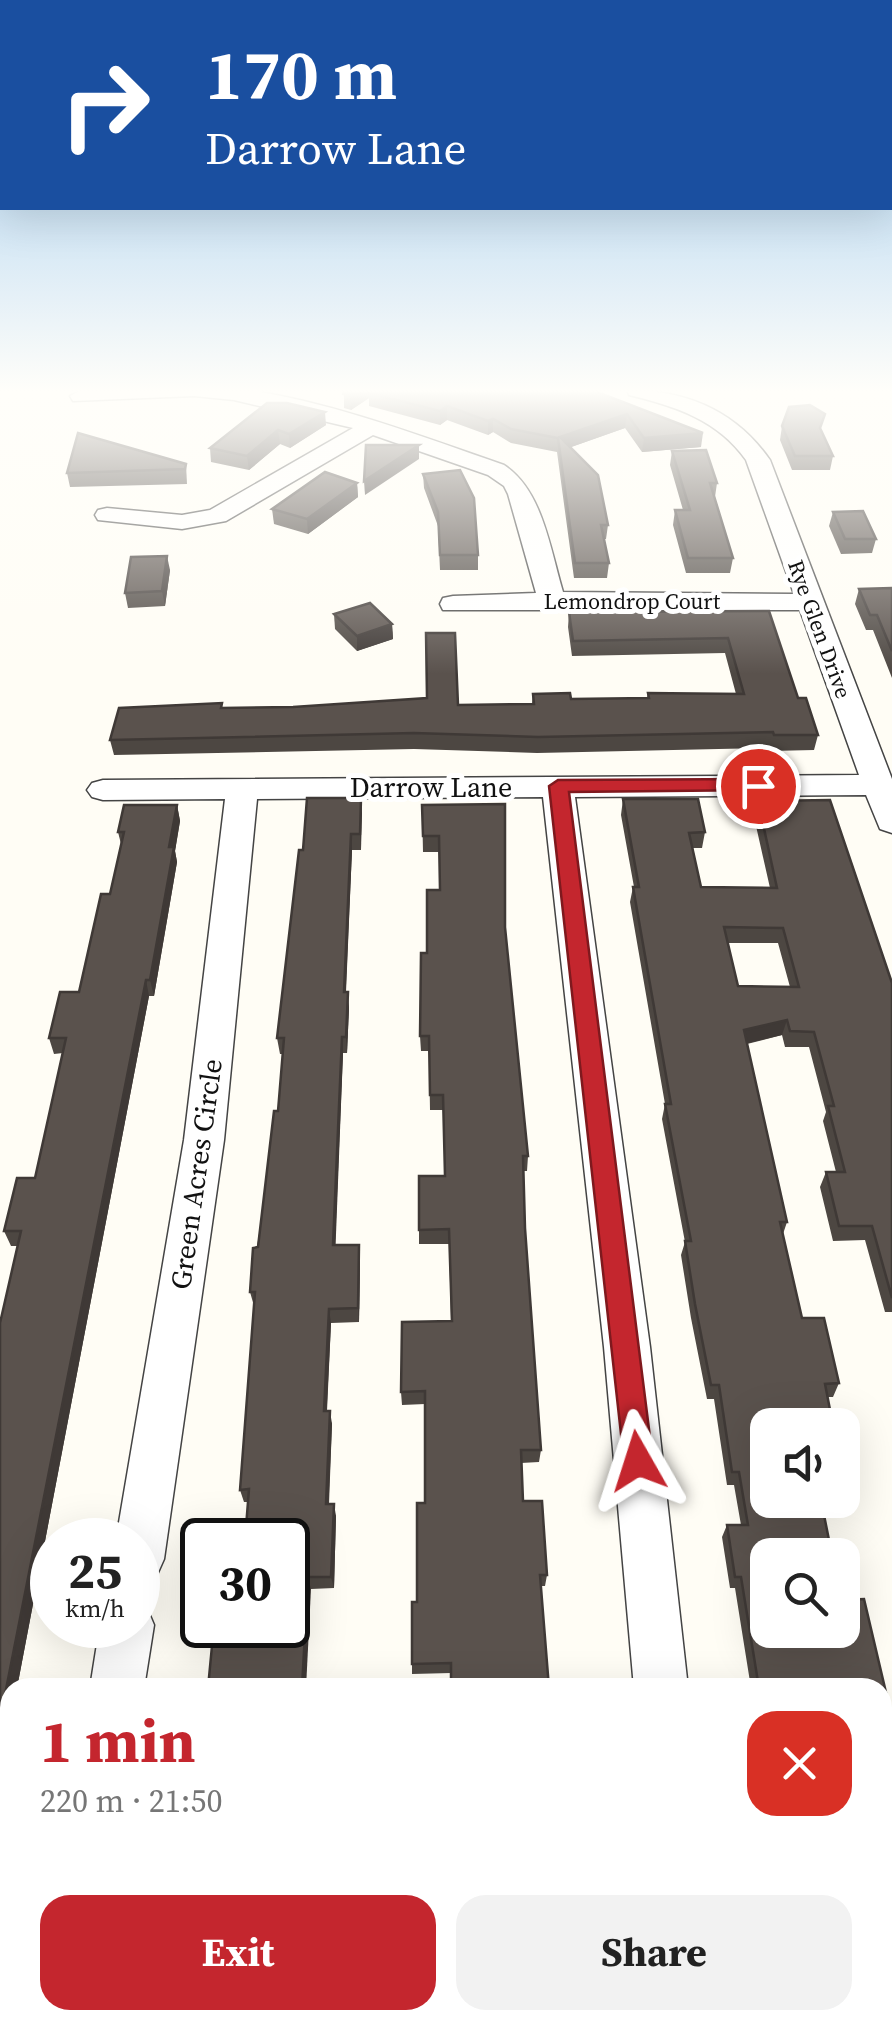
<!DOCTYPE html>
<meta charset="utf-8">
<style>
:root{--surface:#fff;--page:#f2f2f2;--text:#222;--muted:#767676;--accent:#c4262e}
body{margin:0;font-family:"Source Serif 4",serif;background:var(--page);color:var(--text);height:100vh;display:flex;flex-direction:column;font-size:38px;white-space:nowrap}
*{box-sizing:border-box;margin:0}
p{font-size:32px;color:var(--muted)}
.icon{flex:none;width:55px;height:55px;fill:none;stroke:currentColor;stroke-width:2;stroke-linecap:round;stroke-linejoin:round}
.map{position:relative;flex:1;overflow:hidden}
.panel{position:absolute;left:0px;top:1678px;width:892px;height:352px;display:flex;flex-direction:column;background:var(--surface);border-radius:30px 30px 0 0;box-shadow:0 10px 40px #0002}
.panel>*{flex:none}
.guide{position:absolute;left:0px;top:0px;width:892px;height:210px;box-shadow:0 10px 40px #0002;background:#1a4fa0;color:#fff;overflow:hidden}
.buttons{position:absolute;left:750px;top:1408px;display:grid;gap:20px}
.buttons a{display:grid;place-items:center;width:110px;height:110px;border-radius:20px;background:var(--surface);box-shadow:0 10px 40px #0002;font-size:50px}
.speed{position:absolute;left:30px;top:1518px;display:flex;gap:20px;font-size:50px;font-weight:700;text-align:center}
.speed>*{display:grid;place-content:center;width:130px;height:130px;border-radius:50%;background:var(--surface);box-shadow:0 10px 40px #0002;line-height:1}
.speed small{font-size:25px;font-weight:400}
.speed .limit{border:5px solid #111;border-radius:15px;background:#fff;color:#111}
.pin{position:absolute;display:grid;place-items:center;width:85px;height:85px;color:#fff;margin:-42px;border:5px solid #fff;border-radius:50%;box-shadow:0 2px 10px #0007}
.me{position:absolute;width:110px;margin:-55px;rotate:354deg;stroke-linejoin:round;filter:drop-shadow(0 0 8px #0008)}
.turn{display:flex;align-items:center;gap:35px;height:210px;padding:0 40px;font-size:45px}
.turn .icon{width:130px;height:130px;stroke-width:2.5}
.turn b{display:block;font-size:70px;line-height:85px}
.round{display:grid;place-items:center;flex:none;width:105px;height:105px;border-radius:30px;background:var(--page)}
.summary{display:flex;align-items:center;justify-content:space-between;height:170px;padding:0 40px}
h1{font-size:60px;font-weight:700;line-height:75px;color:var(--accent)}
.button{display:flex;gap:20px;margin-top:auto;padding:20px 40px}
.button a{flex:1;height:115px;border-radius:30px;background:var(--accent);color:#fff;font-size:40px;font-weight:700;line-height:115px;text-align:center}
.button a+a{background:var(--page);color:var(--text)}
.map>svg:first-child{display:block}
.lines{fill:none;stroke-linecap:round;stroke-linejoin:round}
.minor-casing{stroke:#444;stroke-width:3}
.minor{fill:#fff;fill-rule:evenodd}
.wall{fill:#4d4742;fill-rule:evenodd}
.shaded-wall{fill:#3f3936}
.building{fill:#5a524d;stroke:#3f3936;stroke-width:2.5;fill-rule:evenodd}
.route{fill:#c4262e;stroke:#7f191e;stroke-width:2.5}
.labels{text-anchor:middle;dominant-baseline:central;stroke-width:10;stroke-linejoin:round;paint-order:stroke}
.far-street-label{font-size:22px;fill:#111;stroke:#fff}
.street-label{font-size:28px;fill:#111;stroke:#fff}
</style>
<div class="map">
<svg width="892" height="2029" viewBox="0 0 892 2029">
<rect width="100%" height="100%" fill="#fffdf5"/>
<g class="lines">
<g class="minor-casing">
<g id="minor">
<path d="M 81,390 L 249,390 C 337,404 420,436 504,465 C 543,491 550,549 563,592 L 794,594 L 746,460 C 718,420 675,406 629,395 L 627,390 C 686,390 735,410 770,460 L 892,779 L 892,833 L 880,829 L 866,795 L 575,797 L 650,1347 L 688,1688 L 634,1688 L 604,1347 L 543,797 L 257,799 L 224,1140 L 164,1559 L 156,1577 L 138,1585 L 138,1540 L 116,1540 L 184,1140 L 225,799 L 103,800 L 92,797 L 87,790 L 92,783 L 103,780 L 859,775 L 800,610 L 443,610 L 440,604 L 443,598 L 453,596 L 536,593 L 508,494 L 504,486 L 488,475 L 373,435 L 226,521 L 182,529 L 98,520 L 95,515 L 98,510 L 107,508 L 182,515 L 210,510 L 353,428 L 234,400 L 194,396 L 73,401 L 70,396 Z"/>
<path d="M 138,1603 L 146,1606 L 154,1625 L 144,1688 L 90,1688 L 100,1625 L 138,1625 Z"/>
<path d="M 33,2020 L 97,2020 L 95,2029 L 31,2029 Z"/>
<path d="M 662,2020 L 726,2020 L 727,2029 L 663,2029 Z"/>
</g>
</g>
<use href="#minor" class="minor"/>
</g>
<g class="wall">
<path d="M 344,390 L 592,390 L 701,447 L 642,452 L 625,428 L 571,447 L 608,525 L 606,539 L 604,539 L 609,563 L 607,578 L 574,578 L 557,452 L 511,443 L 493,432 L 488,435 L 447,420 L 440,425 L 369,406 L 369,398 L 351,410 L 344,408 Z"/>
<path d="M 287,403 L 326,425 L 290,448 L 280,444 L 249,470 L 211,462 L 210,448 Z"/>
<path d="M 782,426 L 821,430 L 833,456 L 830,470 L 792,470 L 780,440 Z"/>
<path d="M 672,451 L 717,483 L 715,497 L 733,558 L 730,573 L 686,573 L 673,525 L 675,510 L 683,510 L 670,465 Z"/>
<path d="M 186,464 L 187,484 L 70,487 L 67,473 Z"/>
<path d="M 423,474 L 478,555 L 478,570 L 440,570 L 438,526 L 424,488 Z"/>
<path d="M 357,483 L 358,497 L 308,534 L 274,524 L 272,509 Z"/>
<path d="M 833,512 L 876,539 L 872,553 L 841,554 L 829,526 Z"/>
<path d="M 170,570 L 165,606 L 128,608 L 125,593 Z"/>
<path d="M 892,588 L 892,678 L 873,630 L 866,630 L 855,604 L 859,589 Z"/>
<path d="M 769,611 L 798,698 L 818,735 L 814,750 L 770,751 L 769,748 L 537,753 L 414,749 L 114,755 L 110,740 L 222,708 L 532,704 L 533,694 L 571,699 L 647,698 L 648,693 L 736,694 L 725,653 L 572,656 L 568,627 L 569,612 Z"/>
<path d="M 334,614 L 392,624 L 393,639 L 357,651 L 335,629 Z"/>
<path d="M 361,798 L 361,850 L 352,850 L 346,992 L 349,1008 L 347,1053 L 343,1053 L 335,1245 L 359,1245 L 360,1259 L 359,1322 L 331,1323 L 327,1411 L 332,1424 L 329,1504 L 336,1516 L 334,1588 L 311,1589 L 288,1625 L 248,1502 L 244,1502 L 240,1490 L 254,1306 L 250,1292 L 278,1111 L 283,1054 L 280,1054 L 277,1038 L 303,850 Z"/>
<path d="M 623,799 L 698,799 L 705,832 L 702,848 L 693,848 L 701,887 L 770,888 L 754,817 L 758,801 L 830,800 L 892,983 L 892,1312 L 885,1312 L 865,1240 L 833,1241 L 820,1187 L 826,1172 L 836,1172 L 823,1121 L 826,1112 L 809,1047 L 785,1047 L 782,1035 L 747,1044 L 787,1222 L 783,1234 L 802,1318 L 824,1318 L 839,1383 L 833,1397 L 827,1397 L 833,1425 L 768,1425 L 768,1500 L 821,1500 L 832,1555 L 768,1555 L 768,1630 L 842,1630 L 842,1600 L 864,1599 L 892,1718 L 892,2029 L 818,2029 L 817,2020 L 882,2020 L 882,1688 L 751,1688 L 735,1588 L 730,1588 L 722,1537 L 727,1525 L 741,1525 L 734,1485 L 727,1485 L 714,1399 L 707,1399 L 691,1318 L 681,1255 L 685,1242 L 662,1119 L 665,1104 L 630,902 L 633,887 L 634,887 L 621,815 ZM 728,943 L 778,943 L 790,987 L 738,986 Z"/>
<path d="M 177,805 L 180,821 L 175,851 L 177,862 L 154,996 L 149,996 L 17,1688 L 10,1688 L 10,1722 L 0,1774 L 18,1246 L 11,1246 L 4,1231 L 35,1178 L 63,1053 L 54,1054 L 49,1038 L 79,992 L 110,894 L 121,844 L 118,832 Z"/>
<path d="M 422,805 L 505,927 L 528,1156 L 527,1171 L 523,1171 L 525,1228 L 541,1450 L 539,1462 L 521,1463 L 523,1501 L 547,1575 L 545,1586 L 541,1586 L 451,1673 L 412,1674 L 412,1664 L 425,1503 L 425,1404 L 402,1405 L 401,1392 L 451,1321 L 449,1244 L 419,1244 L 419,1230 L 445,1176 L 443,1110 L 430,1110 L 429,1051 L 421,1051 L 420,1036 L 427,953 L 440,890 L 439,852 L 423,852 Z"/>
</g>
<g class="shaded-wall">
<path d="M 360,390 L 369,390 L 369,398 L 351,410 L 350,396 Z"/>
<path d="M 447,406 L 447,420 L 440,425 L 440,411 Z"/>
<path d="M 325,412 L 326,425 L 290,448 L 289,434 Z"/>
<path d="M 627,414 L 625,428 L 560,451 L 560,437 Z"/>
<path d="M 493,419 L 493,432 L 488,435 L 488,421 Z"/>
<path d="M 278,430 L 280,444 L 249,470 L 247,456 Z"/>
<path d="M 703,433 L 701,447 L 642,452 L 644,438 Z"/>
<path d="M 419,445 L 419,459 L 365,495 L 364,481 Z"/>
<path d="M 357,483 L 358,497 L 308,534 L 307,519 Z"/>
<path d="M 167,556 L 170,570 L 165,606 L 162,591 Z"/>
<path d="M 392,624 L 393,639 L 357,651 L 357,636 Z"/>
<path d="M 361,798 L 362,813 L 361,850 L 360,834 Z"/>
<path d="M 177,805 L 180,821 L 175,851 L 177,862 L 154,996 L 150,980 L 169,847 Z"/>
<path d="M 351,834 L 352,850 L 345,1008 L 344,992 Z"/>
<path d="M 146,980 L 149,996 L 17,1688 L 10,1688 L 10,1722 L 0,1774 L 0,1720 Z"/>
<path d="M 348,992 L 349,1008 L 347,1053 L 346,1037 Z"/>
<path d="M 787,1020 L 782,1035 L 740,1045 L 744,1030 Z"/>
<path d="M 342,1037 L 343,1053 L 335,1260 L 333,1245 Z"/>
<path d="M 359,1245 L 360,1259 L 359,1322 L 358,1308 Z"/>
<path d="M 329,1309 L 331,1323 L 326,1424 L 324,1411 Z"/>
<path d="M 330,1411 L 332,1424 L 328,1516 L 326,1504 Z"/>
<path d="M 334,1504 L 336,1516 L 334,1588 L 331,1577 Z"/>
<path d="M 308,1577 L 311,1589 L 306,1688 L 302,1688 Z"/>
</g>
<g class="building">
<path d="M 344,390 L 360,390 L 350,396 L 343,394 Z"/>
<path d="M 369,390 L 592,390 L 703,433 L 644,438 L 627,414 L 560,437 L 598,475 L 608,525 L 601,525 L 609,563 L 575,563 L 558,438 L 511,429 L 493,419 L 488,421 L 447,406 L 440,411 L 369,393 Z"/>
<path d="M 267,403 L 287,403 L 325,412 L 289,434 L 278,430 L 247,456 L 210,448 Z"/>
<path d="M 810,405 L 825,414 L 820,428 L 833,456 L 795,456 L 782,426 L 789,407 Z"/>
<path d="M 78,433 L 186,464 L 185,469 L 67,473 Z"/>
<path d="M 366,445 L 419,445 L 364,481 Z"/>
<path d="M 706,450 L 717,483 L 710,483 L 733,558 L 688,558 L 675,510 L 690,510 L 672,451 Z"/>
<path d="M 460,470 L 474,498 L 478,555 L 440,555 L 438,512 L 423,474 Z"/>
<path d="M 325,472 L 357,483 L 307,519 L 272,509 Z"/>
<path d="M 863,511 L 876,539 L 845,539 L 833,512 Z"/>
<path d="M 167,556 L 162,591 L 125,593 L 131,557 Z"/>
<path d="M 892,588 L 892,651 L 877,615 L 870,615 L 859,589 Z"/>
<path d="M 370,603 L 392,624 L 357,636 L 334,614 Z"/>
<path d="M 769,611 L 798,698 L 806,698 L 818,735 L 774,735 L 773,732 L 538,737 L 414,733 L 110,740 L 119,708 L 222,703 L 221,708 L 293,707 L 427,698 L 426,633 L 455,633 L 458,705 L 534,704 L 533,694 L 570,693 L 571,699 L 649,698 L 648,693 L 744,694 L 728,638 L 573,641 L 569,612 Z"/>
<path d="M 307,798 L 361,798 L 360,834 L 351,834 L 344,992 L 348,992 L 346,1037 L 342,1037 L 333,1245 L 359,1245 L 358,1308 L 329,1309 L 324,1411 L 330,1411 L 326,1504 L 334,1504 L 331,1577 L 308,1577 L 302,1688 L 208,1688 L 214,1625 L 288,1625 L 288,1540 L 245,1540 L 249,1489 L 240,1490 L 255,1292 L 250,1292 L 253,1248 L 258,1247 L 274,1111 L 278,1111 L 284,1038 L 277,1038 L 299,850 L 303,850 Z"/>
<path d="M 623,799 L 698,799 L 705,832 L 689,833 L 701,887 L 777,888 L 758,801 L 830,800 L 892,983 L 892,1298 L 872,1226 L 839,1226 L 826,1172 L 845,1172 L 828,1106 L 834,1106 L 814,1032 L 790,1031 L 787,1020 L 744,1030 L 787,1222 L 780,1222 L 802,1318 L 824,1318 L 839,1383 L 825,1384 L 833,1425 L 768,1425 L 768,1500 L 821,1500 L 832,1555 L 768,1555 L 768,1630 L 842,1630 L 842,1600 L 864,1599 L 892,1718 L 892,2029 L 827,2029 L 826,2020 L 882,2020 L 882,1688 L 759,1688 L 741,1577 L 735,1577 L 727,1525 L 748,1525 L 739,1472 L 732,1472 L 719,1385 L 711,1385 L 695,1304 L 685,1241 L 691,1241 L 665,1104 L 671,1104 L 633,887 L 639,887 ZM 724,927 L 783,928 L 799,987 L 738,986 Z"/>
<path d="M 505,804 L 505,927 L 528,1156 L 523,1156 L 525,1228 L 541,1450 L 521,1450 L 523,1501 L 542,1501 L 547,1575 L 540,1575 L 549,1688 L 451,1688 L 451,1663 L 412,1664 L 412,1602 L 417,1602 L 417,1503 L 425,1503 L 425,1391 L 401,1392 L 402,1322 L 452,1321 L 449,1229 L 419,1230 L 419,1176 L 445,1176 L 443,1095 L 430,1095 L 429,1036 L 420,1036 L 421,953 L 427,953 L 427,890 L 440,890 L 439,836 L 423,836 L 422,805 Z"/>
<path d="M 124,805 L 177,805 L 169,847 L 174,847 L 150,980 L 146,980 L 0,1720 L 0,1323 L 21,1231 L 4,1231 L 17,1178 L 35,1178 L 66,1038 L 49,1038 L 60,992 L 79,992 L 101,894 L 110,894 L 124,832 L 118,832 Z"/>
<path d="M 173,2020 L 319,2020 L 318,2029 L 172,2029 Z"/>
<rect x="408" y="2020" width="164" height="9"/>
</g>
<linearGradient id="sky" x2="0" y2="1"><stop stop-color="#95c6ee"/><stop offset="0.58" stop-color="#fffefa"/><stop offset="1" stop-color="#fffefa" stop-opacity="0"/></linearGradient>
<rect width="892" height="674" fill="url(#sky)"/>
<path class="route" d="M 758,779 L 765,781 L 765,790 L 569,792 L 653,1461 L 649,1471 L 638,1475 L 628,1471 L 624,1461 L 549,786 L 558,780 Z"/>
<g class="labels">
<g class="far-street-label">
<text x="632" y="601">Lemondrop Court</text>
<text transform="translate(820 629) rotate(70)">Rye Glen Drive</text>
</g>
<g class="street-label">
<text x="431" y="787">Darrow Lane</text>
<text transform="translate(196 1174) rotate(-82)">Green Acres Circle</text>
</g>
</g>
</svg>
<div class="buttons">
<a><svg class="icon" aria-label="sound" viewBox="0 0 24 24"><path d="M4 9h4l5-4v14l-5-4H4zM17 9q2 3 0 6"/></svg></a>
<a><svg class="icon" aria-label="search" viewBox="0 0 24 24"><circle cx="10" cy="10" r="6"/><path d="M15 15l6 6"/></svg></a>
</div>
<div class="speed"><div>25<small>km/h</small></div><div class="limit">30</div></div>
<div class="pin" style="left:758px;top:786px;background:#d93025"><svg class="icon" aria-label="arrive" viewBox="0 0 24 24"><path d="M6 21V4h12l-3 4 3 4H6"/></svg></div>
<svg class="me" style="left:638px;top:1461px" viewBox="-20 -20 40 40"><path d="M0-17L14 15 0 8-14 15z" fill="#c4262e" stroke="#fff" stroke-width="4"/></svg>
<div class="guide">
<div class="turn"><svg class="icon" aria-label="right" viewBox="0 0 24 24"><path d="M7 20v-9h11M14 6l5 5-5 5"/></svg><div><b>170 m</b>Darrow Lane</div></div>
</div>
<section class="panel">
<div class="summary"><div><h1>1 min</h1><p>220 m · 21:50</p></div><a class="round" style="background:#d93025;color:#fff"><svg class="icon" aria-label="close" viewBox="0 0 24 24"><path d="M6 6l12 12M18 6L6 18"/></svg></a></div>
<div class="button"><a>Exit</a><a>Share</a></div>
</section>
</div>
